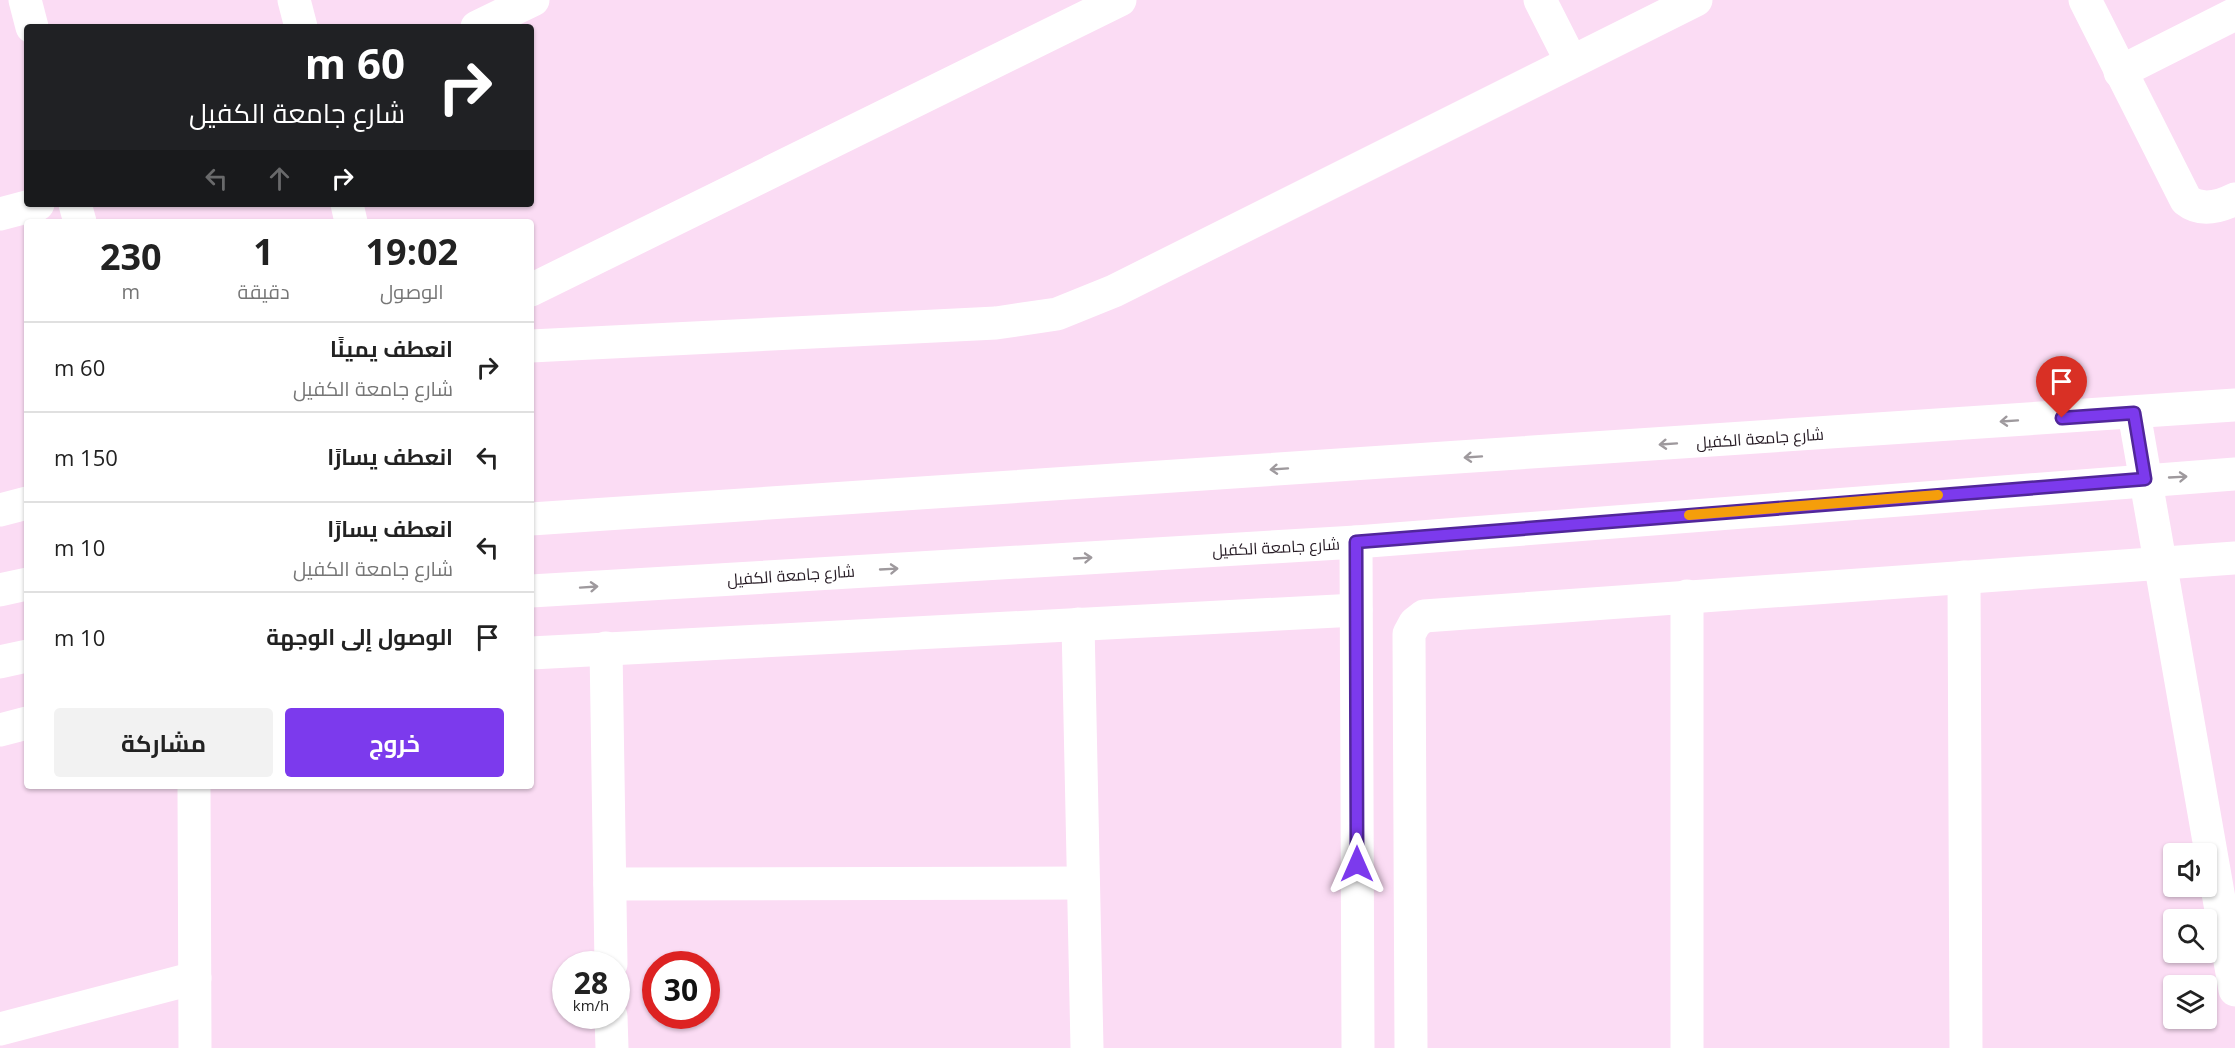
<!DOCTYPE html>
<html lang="ar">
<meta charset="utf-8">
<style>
:root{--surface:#fff;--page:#f2f2f2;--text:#222;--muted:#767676;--line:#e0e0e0;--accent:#7c3aed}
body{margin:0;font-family:"Open Sans",Cairo,sans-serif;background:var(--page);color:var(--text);direction:rtl;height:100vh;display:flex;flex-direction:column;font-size:22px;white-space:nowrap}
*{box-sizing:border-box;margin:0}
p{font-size:20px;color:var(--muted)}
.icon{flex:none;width:33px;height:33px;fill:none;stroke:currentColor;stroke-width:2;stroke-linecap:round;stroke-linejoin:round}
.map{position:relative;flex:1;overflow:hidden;direction:ltr}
.side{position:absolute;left:24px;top:219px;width:510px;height:570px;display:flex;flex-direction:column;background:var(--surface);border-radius:6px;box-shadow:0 2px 4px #0004;direction:rtl}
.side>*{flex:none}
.hud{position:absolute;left:24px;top:24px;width:510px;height:183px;border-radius:6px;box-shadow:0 2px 4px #0004;direction:rtl;background:#202124;color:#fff;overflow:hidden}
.buttons{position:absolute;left:2163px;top:843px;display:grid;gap:12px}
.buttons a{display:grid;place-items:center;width:54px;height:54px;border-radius:6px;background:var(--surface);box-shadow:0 2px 4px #0004;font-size:30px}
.speed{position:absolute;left:552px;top:951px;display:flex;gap:12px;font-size:30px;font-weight:700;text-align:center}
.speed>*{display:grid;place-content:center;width:78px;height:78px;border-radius:50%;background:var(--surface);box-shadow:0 2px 4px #0004;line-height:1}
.speed small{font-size:15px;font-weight:400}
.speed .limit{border:9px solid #d22;background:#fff;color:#111}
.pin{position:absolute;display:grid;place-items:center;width:51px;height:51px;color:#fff;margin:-62px -26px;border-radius:50% 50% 50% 0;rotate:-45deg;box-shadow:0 0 6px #0007}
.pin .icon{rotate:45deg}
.me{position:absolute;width:66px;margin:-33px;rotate:0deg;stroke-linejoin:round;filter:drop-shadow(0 0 4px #0008)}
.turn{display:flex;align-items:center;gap:21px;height:126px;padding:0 30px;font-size:27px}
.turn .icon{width:78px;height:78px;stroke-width:2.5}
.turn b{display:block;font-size:42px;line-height:51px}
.lanes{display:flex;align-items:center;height:57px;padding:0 30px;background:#0003;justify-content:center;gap:30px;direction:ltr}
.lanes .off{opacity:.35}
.eta{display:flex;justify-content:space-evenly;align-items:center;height:102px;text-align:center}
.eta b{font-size:36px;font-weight:700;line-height:42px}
.primary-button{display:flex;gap:12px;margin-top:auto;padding:12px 30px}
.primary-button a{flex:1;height:69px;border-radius:6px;background:var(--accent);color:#fff;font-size:24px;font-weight:700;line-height:69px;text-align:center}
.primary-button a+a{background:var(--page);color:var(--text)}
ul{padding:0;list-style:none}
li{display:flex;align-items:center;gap:18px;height:90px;padding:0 30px;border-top:2px solid var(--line)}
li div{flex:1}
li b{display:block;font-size:22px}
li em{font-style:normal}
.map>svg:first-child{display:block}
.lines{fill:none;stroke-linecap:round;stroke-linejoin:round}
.minor{stroke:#fff;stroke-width:33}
.major{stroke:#fff;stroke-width:33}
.oneway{stroke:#9e999d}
.route-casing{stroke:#51269a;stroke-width:15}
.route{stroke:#7c3aed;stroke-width:10}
.slow{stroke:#f59e0b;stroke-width:10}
.labels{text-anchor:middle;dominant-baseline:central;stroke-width:4.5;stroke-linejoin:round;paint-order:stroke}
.street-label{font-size:16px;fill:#271c25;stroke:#fff}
</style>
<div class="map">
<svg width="2235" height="1048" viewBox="0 0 2235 1048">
<rect width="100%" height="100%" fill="#fbdcf4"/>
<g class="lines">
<g class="minor">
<path d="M 25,0 L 32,27"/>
<path d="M 294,0 L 301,27"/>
<path d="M 1540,0 L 1571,61"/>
<path d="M 2085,0 L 2186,200 C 2201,212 2219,207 2235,199"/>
<path d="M 477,27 L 533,0"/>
<path d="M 2120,72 L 2235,14"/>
<path d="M 75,204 L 80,222"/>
<path d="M 347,204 L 351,222"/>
<path d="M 0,214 L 38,204"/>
<path d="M 531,290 L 1120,0"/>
<path d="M 531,346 L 996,323 L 1057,314 L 1114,291 L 1696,0"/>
<path d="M 2134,413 L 2235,990"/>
<path d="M 0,510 L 27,503"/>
<path d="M 1356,542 L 1358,1048"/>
<path d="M 1964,577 L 1966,1048"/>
<path d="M 1687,596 L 1687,1048"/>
<path d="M 1078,624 L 1087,1048"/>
<path d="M 606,648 L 611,964"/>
<path d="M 531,653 L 1356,610"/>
<path d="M 0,730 L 27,723"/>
<path d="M 194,786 L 195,1048"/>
<path d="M 610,884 L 1083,883"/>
<path d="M 611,1016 L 612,1048"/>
<path d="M 0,1029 L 195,978"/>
<path d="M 1411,1048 L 1409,634 L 1415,623 L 1424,616 L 2235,558"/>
</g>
<g class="major">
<path d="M 531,519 L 2235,405"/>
<path d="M 0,590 L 27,584"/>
<path d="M 531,591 L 1356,542 L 2235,474"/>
<path d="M 0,662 L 27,656"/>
</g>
</g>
<defs><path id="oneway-shaft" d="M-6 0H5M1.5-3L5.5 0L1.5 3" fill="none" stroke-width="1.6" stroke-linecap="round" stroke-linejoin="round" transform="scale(1.5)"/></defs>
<g class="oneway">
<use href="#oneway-shaft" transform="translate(2009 421) rotate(176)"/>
<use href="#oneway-shaft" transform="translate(1668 444) rotate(176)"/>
<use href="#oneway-shaft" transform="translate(1473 457) rotate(176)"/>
<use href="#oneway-shaft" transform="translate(1279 469) rotate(176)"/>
<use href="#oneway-shaft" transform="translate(2178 477) rotate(-3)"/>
<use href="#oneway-shaft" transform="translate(1083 558) rotate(-3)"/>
<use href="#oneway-shaft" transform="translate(889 569) rotate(-3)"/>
<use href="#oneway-shaft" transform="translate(589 587) rotate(-4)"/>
</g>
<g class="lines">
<g class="route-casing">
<path id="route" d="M 1357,864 L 1356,542 L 2145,479 L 2134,413 L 2062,418"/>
</g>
<use href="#route" class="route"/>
<path class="slow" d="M 1689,515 L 1938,495"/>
</g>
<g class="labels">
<g class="street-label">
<text transform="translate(1760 438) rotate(-4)">شارع جامعة الكفيل</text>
<text transform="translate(1276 547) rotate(-3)">شارع جامعة الكفيل</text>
<text transform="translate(791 575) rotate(-4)">شارع جامعة الكفيل</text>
</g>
</g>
</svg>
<div class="buttons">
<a><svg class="icon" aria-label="sound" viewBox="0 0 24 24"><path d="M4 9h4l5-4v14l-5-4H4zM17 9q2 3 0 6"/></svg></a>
<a><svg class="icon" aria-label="search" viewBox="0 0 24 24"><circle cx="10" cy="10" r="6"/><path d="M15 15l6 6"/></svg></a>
<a><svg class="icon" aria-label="layers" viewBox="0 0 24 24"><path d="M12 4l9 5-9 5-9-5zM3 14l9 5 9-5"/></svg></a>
</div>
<div class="speed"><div>28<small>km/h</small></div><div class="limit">30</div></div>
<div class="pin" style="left:2062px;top:418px;background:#d93025"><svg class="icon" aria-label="arrive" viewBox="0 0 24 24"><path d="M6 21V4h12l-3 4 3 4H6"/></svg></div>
<svg class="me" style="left:1357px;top:864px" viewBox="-20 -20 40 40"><path d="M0-17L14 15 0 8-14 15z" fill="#7c3aed" stroke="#fff" stroke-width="4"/></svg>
<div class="hud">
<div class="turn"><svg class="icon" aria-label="right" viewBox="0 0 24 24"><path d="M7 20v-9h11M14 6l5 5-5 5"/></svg><div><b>60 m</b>شارع جامعة الكفيل</div></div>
<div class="lanes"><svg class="icon off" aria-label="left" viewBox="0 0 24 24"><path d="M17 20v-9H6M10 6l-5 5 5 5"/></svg><svg class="icon off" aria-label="ahead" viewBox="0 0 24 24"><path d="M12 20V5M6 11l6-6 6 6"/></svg><svg class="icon" aria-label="right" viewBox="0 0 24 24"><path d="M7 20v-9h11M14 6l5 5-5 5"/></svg></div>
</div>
<section class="side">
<div class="eta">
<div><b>19:02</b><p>الوصول</p></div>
<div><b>1</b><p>دقيقة</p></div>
<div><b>230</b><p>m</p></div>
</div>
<ul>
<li><svg class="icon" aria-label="right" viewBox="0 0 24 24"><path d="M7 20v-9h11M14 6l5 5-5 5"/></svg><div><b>انعطف يمينًا</b><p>شارع جامعة الكفيل</p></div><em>60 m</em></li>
<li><svg class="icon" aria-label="left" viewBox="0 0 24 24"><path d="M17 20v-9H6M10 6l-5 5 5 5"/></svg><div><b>انعطف يسارًا</b></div><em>150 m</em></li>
<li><svg class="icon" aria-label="left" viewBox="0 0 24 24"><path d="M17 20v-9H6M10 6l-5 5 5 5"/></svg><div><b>انعطف يسارًا</b><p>شارع جامعة الكفيل</p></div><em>10 m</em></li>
<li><svg class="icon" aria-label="arrive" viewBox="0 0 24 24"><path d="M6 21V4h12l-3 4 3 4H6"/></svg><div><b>الوصول إلى الوجهة</b></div><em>10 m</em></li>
</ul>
<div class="primary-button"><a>خروج</a><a>مشاركة</a></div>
</section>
</div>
